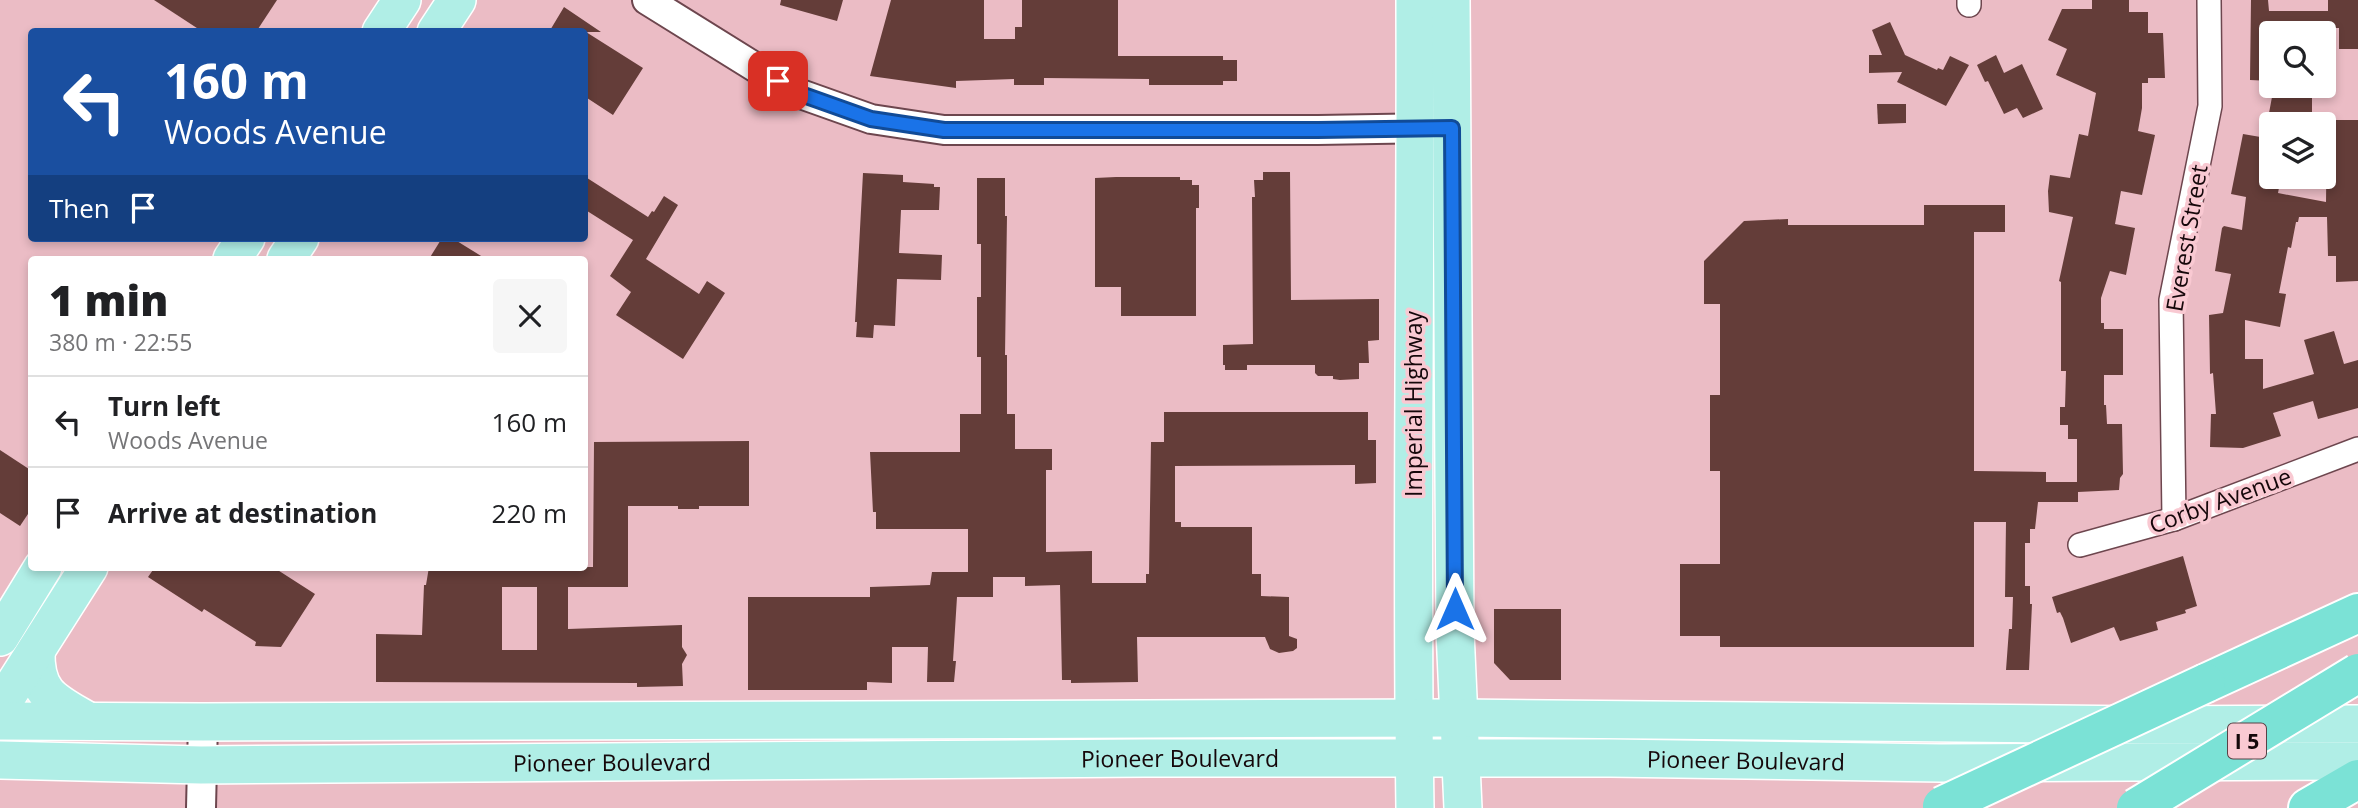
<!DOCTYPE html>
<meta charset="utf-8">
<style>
:root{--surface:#fff;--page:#f6f6f6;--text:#202124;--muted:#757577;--line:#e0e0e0}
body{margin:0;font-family:"Open Sans",sans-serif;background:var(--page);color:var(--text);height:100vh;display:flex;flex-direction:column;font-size:26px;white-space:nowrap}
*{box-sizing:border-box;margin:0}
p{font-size:23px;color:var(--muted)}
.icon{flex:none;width:38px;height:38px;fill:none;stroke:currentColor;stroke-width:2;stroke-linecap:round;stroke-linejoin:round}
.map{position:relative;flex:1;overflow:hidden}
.side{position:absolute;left:28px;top:256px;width:560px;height:315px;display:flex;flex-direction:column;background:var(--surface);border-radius:7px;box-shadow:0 4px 10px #0003}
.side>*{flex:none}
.banner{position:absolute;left:28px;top:28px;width:560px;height:214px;border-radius:7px;box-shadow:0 4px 10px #0003;background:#1a4fa0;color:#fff;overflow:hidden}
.fabs{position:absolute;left:2259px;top:21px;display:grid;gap:14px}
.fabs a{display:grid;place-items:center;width:77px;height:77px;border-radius:7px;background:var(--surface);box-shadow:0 4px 10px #0003;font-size:35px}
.pin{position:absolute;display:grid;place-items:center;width:60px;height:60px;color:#fff;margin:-30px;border-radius:14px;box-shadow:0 4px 10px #0006}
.me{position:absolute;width:77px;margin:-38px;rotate:0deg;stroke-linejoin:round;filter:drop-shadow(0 0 5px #0008)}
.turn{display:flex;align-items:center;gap:24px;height:147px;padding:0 21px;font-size:32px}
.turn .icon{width:91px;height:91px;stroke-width:2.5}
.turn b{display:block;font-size:49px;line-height:60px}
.then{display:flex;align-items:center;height:66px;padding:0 21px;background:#0003;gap:14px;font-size:26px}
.round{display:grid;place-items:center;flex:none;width:74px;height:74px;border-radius:7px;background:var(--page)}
.headline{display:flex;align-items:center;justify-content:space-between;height:119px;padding:0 21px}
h1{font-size:42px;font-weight:800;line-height:52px}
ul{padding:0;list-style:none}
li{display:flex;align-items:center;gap:21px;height:91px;padding:0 21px;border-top:2px solid var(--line)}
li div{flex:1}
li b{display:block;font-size:26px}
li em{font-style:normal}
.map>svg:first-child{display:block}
.building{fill:#643d39;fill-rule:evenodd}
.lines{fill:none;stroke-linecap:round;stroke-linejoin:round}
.minor-casing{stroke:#6d464e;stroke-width:26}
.tertiary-casing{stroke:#6d464e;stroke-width:32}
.primary-casing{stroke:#fff;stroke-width:40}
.motorway-casing{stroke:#fff;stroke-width:42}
.minor{stroke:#fff;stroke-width:23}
.tertiary{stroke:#fff;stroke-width:28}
.primary{stroke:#b0eee6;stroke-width:37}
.motorway{stroke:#7be2d6;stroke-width:38}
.motorway-bridge-casing{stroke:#fff;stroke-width:42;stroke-linecap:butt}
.motorway-bridge{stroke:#7be2d6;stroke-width:38}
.route-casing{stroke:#114b97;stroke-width:18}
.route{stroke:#1a73e8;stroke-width:12}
.labels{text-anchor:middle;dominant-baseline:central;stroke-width:7;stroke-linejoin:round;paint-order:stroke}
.shield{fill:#f9c9d2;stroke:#594146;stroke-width:2}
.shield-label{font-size:21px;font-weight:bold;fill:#15070a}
.street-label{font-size:23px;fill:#15070a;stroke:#f9c9d2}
</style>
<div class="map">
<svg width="2358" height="808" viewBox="0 0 2358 808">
<rect width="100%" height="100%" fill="#ebbcc5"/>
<g class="building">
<path d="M 154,0 L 277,0 L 256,32 L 203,32 Z"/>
<path d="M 781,0 L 843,0 L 837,21 L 780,5 Z"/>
<path d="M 891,0 L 984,0 L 984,39 L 1015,39 L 1015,27 L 1022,27 L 1022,0 L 1118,0 L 1118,56 L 1223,56 L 1223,60 L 1237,60 L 1237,81 L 1223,81 L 1223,85 L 1149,85 L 1149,79 L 1044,78 L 1044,85 L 1014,85 L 1014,79 L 956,81 L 956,88 L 870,76 Z"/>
<path d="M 2092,0 L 2129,0 L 2129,12 L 2148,12 L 2148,33 L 2163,33 L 2165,78 L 2148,78 L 2148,83 L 2142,83 L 2142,108 L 2138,131 L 2155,135 L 2142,195 L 2121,191 L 2115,224 L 2135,228 L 2126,275 L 2110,271 L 2101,298 L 2101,323 L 2104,323 L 2104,329 L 2123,329 L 2123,375 L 2104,375 L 2104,405 L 2106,405 L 2107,424 L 2122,424 L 2123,474 L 2120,478 L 2119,490 L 2078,492 L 2078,502 L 2038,502 L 2035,529 L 2030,529 L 2030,543 L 2025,543 L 2025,586 L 2030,586 L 2030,604 L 2032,604 L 2029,670 L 2006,670 L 2009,629 L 2012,629 L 2013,597 L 2005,597 L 2006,522 L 1974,522 L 1974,647 L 1720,647 L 1720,636 L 1680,636 L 1680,564 L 1720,564 L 1720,471 L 1710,471 L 1710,395 L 1720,395 L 1720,304 L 1704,304 L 1704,261 L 1744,221 L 1788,219 L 1788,225 L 1924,225 L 1924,205 L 2005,205 L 2005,232 L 1974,232 L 1974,471 L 2046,472 L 2046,482 L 2077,482 L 2077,439 L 2068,439 L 2068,425 L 2060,425 L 2060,407 L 2065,407 L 2066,371 L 2061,371 L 2061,282 L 2059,281 L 2073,217 L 2049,212 L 2048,191 L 2050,175 L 2070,178 L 2079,134 L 2088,136 L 2096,93 L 2056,75 L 2067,49 L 2048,40 L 2062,9 L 2092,9 Z"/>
<path d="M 2251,0 L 2268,0 L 2269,11 L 2328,11 L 2328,0 L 2358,0 L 2358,49 L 2339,49 L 2339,28 L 2305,28 L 2302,30 L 2302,33 L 2272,33 L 2272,81 L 2250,80 Z"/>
<path d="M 564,7 L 601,32 L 586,32 L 643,68 L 613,115 L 584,96 L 584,32 L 549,32 Z"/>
<path d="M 1890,22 L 1905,55 L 1937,70 L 1938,68 L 1943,70 L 1950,56 L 1969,65 L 1946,106 L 1897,82 L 1902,72 L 1869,73 L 1869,55 L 1882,55 L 1872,30 Z"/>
<path d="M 1996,55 L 2004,73 L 2022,64 L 2043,109 L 2023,118 L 2017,108 L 2004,114 L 1988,81 L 1985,82 L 1977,65 Z"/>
<path d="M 2274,86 L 2312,86 L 2312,124 L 2267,124 Z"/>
<path d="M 1877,104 L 1906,104 L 1906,123 L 1878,124 Z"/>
<path d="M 2327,120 L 2358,120 L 2358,281 L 2336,282 L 2336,256 L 2328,256 L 2327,217 L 2299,217 L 2298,222 L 2296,222 L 2291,248 L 2288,247 L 2279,293 L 2286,294 L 2280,327 L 2245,320 L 2245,359 L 2263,359 L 2263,389 L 2314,374 L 2304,340 L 2334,331 L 2344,364 L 2358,360 L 2358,408 L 2318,419 L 2313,401 L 2273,413 L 2281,436 L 2243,448 L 2210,447 L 2211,414 L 2216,414 L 2213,373 L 2210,374 L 2209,315 L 2223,313 L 2231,274 L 2215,271 L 2222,228 L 2224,226 L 2242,230 L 2246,197 L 2231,194 L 2243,134 L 2272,139 L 2269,177 L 2281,177 L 2278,193 L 2326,202 Z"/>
<path d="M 1263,172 L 1290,172 L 1291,300 L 1379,299 L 1379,340 L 1368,341 L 1369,363 L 1359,363 L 1359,379 L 1340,380 L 1333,379 L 1333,376 L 1318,376 L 1315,373 L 1315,365 L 1247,365 L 1247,370 L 1225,370 L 1225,365 L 1223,365 L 1223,345 L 1253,344 L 1252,197 L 1255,197 L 1254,180 L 1263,180 Z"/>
<path d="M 863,173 L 903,175 L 903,182 L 934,184 L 934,187 L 940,187 L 939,210 L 901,210 L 899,253 L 942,255 L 941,280 L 897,279 L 895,326 L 874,325 L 873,338 L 856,337 L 857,322 L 855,322 Z"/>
<path d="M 584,176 L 648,217 L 652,211 L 654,212 L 664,196 L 678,205 L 646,259 L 699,294 L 707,281 L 725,293 L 683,359 L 616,315 L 631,292 L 610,276 L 633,240 L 584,209 Z"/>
<path d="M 1116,177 L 1180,177 L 1180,180 L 1192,180 L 1192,185 L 1199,185 L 1199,208 L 1196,208 L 1196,316 L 1121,316 L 1121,287 L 1095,287 L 1095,178 Z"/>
<path d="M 977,178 L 1005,178 L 1005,216 L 1007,216 L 1005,355 L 1007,355 L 1007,414 L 1015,414 L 1015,449 L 1052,449 L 1052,470 L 1046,470 L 1046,552 L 1092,551 L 1092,583 L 1146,583 L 1146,574 L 1149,574 L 1151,442 L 1164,442 L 1164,412 L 1368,412 L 1368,440 L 1376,440 L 1376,483 L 1355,484 L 1355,465 L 1175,466 L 1175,522 L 1181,522 L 1181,527 L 1252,527 L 1252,574 L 1261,574 L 1261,596 L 1289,597 L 1289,636 L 1297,639 L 1297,648 L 1293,651 L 1279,653 L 1270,649 L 1265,637 L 1137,637 L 1138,682 L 1071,683 L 1071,680 L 1062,680 L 1060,585 L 1025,586 L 1025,577 L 993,577 L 993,597 L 957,597 L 953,661 L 956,661 L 954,682 L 927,682 L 928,647 L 892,647 L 892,683 L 867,682 L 867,690 L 748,690 L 748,597 L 870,597 L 870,587 L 930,585 L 932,572 L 968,572 L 968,529 L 876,529 L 876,512 L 873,512 L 870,452 L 960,452 L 960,414 L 981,414 L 981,357 L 977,357 L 977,297 L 981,297 L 981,244 L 977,244 Z"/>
<path d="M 442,238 L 452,238 L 486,259 L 429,259 Z"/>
<path d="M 749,441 L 749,506 L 699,506 L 699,509 L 678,509 L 678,506 L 628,506 L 628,587 L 568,587 L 568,629 L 682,625 L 682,647 L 687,655 L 682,664 L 683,686 L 637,687 L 637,683 L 376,682 L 376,634 L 422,635 L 424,585 L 426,585 L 429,567 L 593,567 L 594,442 ZM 502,587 L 537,587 L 537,650 L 502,650 Z"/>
<path d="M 0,450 L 32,471 L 32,508 L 20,526 L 0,513 Z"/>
<path d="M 2183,556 L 2197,606 L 2185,610 L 2186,613 L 2156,622 L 2158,630 L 2120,641 L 2114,627 L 2071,643 L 2063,618 L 2060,612 L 2057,613 L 2052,597 Z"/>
<path d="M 155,567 L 273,567 L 315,594 L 281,647 L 255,646 L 256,642 L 204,609 L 202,612 L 148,577 Z"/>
<path d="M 1494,609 L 1561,609 L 1561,680 L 1510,680 L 1494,663 Z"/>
</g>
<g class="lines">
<g class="minor-casing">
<g id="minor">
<path d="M 1969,5 L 1969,0"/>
<path d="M 2174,519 L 2171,300 L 2210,106 L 2209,0"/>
<path d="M 2080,545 L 2174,519 L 2358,449"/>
</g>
</g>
<g class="tertiary-casing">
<g id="tertiary">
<path d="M 647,0 L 795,92 L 871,119 L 944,130 L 1318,130 L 1435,128"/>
<path d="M 201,808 L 203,722"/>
</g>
</g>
<g class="primary-casing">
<g id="primary">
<path d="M 1415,0 C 1416,269 1411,539 1415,808"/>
<path d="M 1451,0 L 1455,631 L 1463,808"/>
<path d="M 381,32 L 402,0"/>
<path d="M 436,32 L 457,0"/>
<path d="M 232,259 L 246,238"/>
<path d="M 286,259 L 300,238"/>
<path d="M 0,637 L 43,567"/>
<path d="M 36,651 C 35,695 54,701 88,721"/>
<path d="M 0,707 L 89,567"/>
<path d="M 0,721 L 203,722 L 1460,718 L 2145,725 L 2358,724"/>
<path id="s1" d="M 0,760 L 201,765 L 1145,758 L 1610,758 L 1941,763 L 2358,761"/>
</g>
</g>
<g class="motorway-casing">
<g id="motorway">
<path d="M 2206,683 L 2358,613"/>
<path d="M 2308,808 L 2358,779"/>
</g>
</g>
<use href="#minor" class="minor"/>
<use href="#tertiary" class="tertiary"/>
<use href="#primary" class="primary"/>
<use href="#motorway" class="motorway"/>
<g class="motorway-bridge-casing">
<g id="motorway-bridge">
<path d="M 1942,806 L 2206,683"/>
<path d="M 2136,808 L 2358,673"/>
</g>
</g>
<use href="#motorway-bridge" class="motorway-bridge"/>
</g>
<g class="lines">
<g class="route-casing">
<path id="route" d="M 778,81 L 795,92 L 871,119 L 944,130 L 1318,130 L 1452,128 L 1455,609"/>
</g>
<use href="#route" class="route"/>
</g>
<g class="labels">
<rect class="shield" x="2228" y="723.5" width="38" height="35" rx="5"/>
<g class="shield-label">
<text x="2247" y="741">I 5</text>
</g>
<g class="street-label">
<text transform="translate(2186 238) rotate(-80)">Everest Street</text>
<text transform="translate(1413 404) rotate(-90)">Imperial Highway</text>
<text transform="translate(2220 500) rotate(-20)">Corby Avenue</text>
<text stroke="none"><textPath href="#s1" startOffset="1180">Pioneer Boulevard</textPath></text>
<text stroke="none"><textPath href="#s1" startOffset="1746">Pioneer Boulevard</textPath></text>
<text stroke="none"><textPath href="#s1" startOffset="612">Pioneer Boulevard</textPath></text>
</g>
</g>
</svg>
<div class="fabs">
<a><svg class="icon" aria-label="search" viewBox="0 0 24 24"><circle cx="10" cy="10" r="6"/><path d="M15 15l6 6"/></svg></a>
<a><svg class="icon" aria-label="layers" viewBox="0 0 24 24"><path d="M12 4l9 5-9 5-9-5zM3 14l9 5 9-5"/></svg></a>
</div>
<div class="pin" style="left:778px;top:81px;background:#d93025"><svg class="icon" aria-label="arrive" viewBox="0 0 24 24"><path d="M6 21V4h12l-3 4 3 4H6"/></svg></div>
<svg class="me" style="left:1455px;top:609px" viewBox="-20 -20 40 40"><path d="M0-17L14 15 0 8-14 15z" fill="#1a73e8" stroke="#fff" stroke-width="4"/></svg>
<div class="banner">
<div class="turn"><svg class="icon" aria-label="left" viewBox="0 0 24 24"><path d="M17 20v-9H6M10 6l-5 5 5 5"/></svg><div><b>160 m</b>Woods Avenue</div></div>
<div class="then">Then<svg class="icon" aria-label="arrive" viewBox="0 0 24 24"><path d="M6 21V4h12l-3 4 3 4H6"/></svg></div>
</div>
<section class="side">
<div class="headline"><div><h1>1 min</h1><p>380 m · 22:55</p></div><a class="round"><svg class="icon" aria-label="close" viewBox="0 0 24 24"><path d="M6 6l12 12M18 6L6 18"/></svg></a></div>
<ul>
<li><svg class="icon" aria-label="left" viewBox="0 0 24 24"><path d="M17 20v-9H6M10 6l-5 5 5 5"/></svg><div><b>Turn left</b><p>Woods Avenue</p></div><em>160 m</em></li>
<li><svg class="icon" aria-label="arrive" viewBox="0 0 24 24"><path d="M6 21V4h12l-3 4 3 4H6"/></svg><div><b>Arrive at destination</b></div><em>220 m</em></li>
</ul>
</section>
</div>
